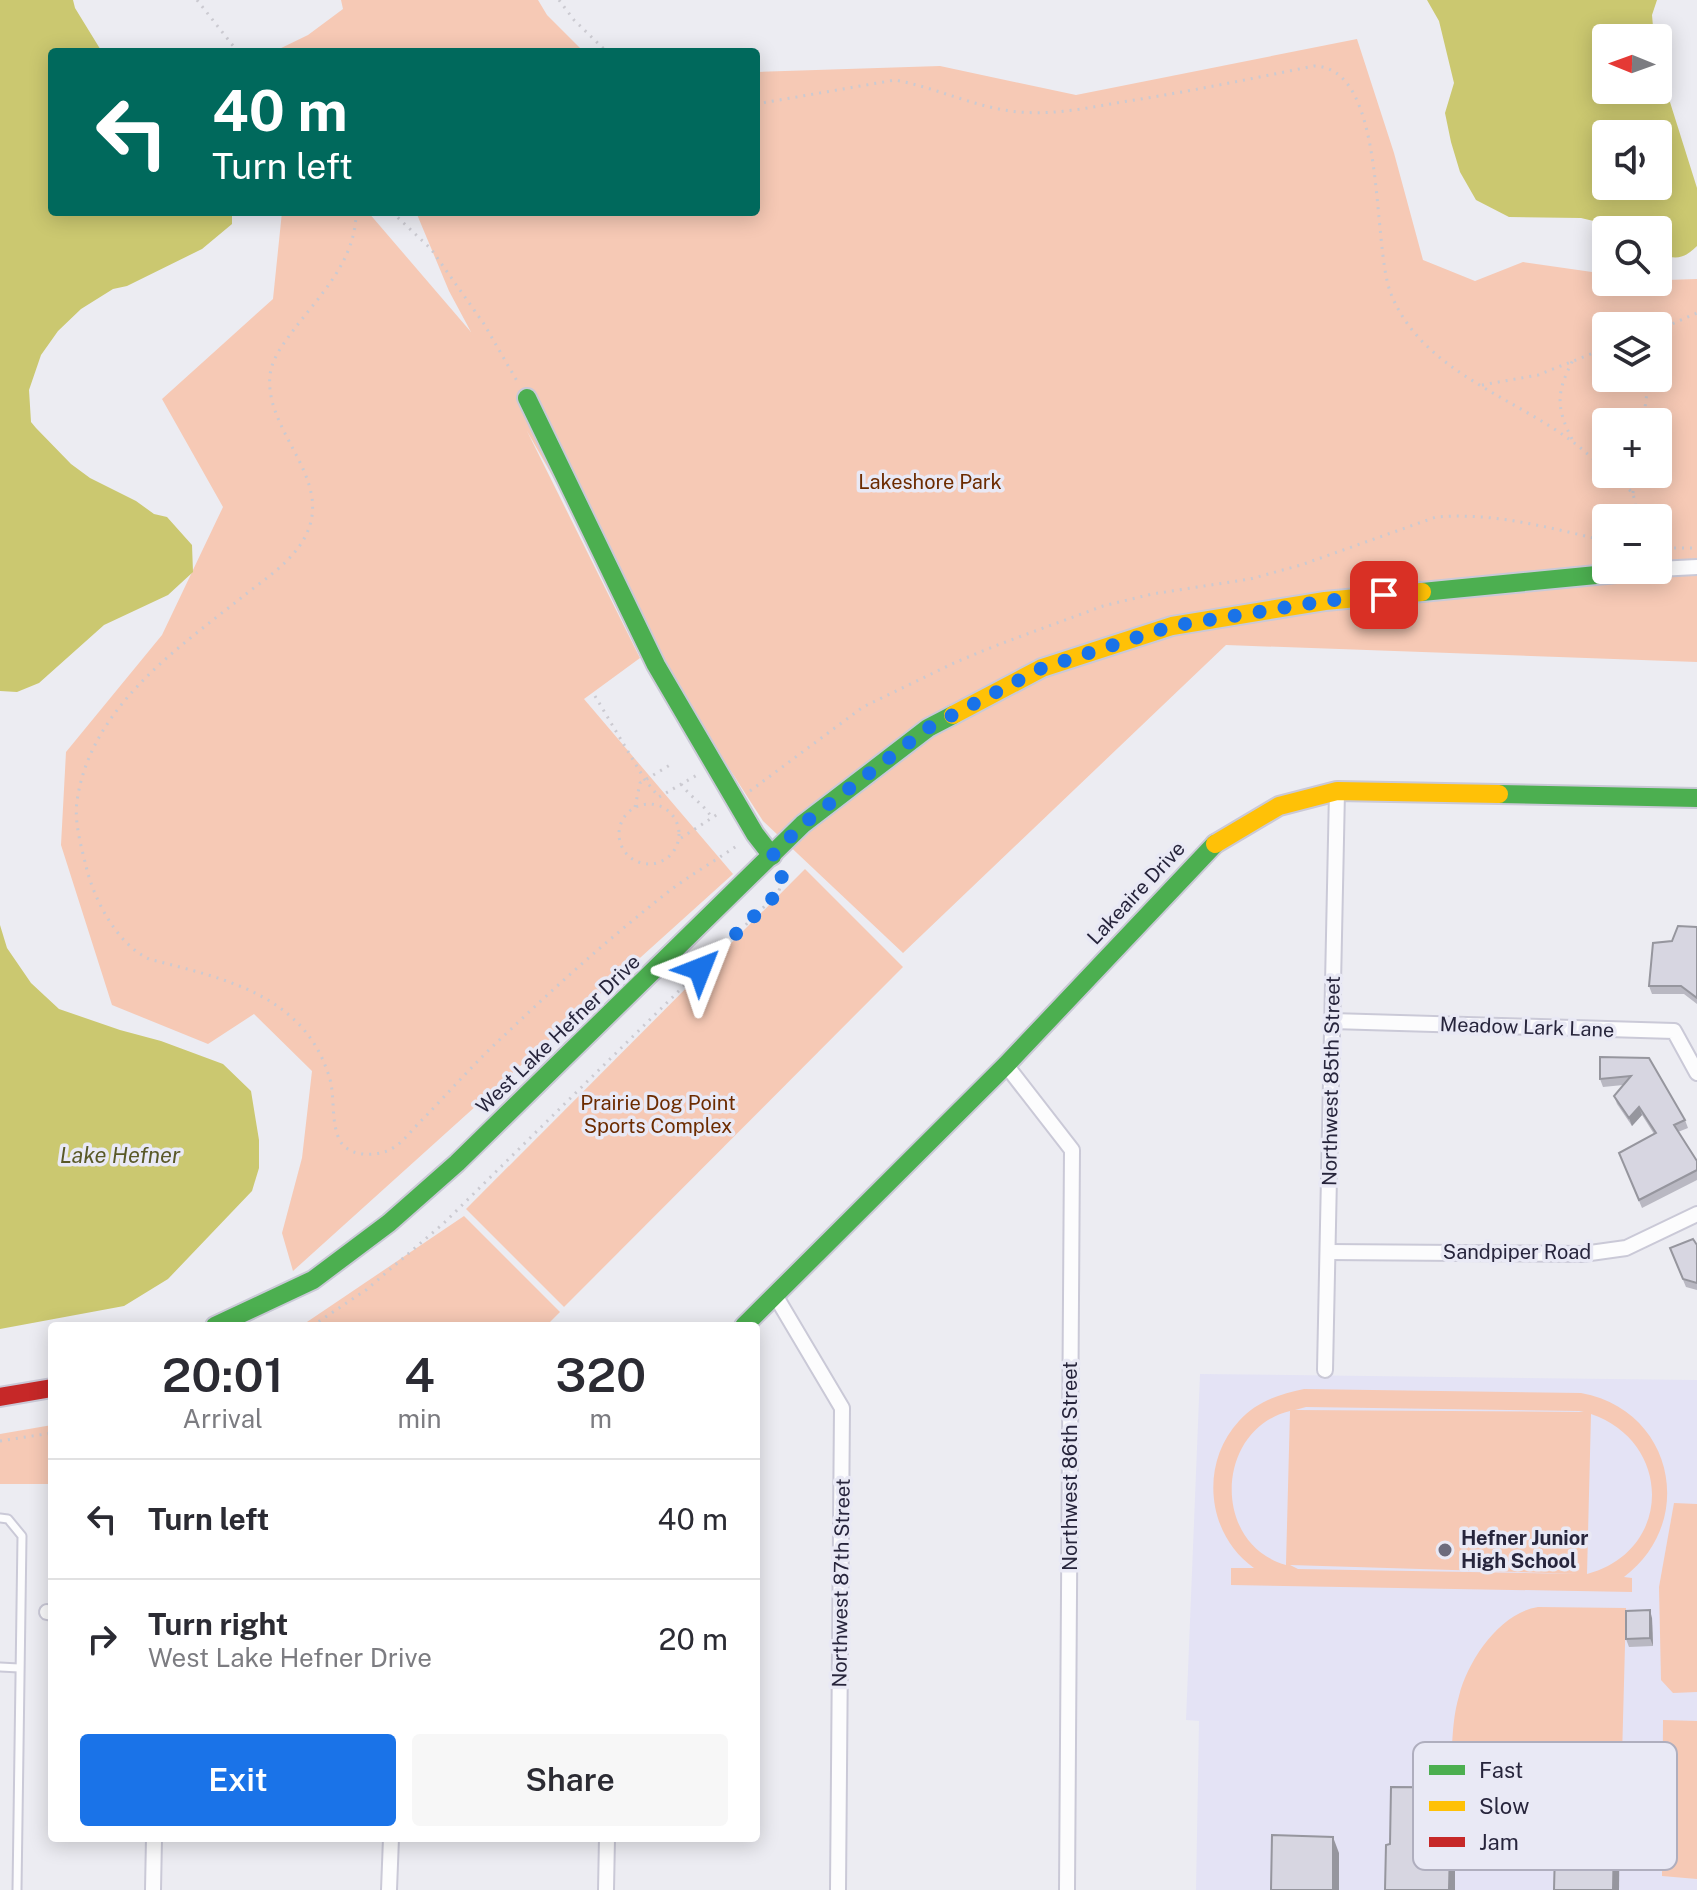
<!DOCTYPE html>
<meta charset="utf-8">
<style>
:root{--surface:#fff;--page:#f7f7f7;--text:#2b2b33;--muted:#7c7c81;--line:#e1e1e2;--accent:#1a73e8}
body{margin:0;font-family:"Public Sans",sans-serif;background:var(--page);color:var(--text);height:100vh;display:flex;flex-direction:column;font-size:30px;white-space:nowrap}
*{box-sizing:border-box;margin:0}
p{font-size:26px;color:var(--muted)}
.icon{flex:none;width:44px;height:44px;fill:none;stroke:currentColor;stroke-width:2;stroke-linecap:round;stroke-linejoin:round}
.map{position:relative;flex:1;overflow:hidden}
.panel{position:absolute;left:48px;top:1322px;width:712px;height:520px;display:flex;flex-direction:column;background:var(--surface);border-radius:8px;box-shadow:0 4px 20px #0003}
.panel>*{flex:none}
.top-card{position:absolute;left:48px;top:48px;width:712px;height:168px;border-radius:8px;box-shadow:0 4px 20px #0003;background:#00695c;color:#fff;overflow:hidden}
.needle{width:52px;rotate:271deg}
.controls{position:absolute;left:1592px;top:24px;display:grid;gap:16px}
.controls a{display:grid;place-items:center;width:80px;height:80px;border-radius:8px;background:var(--surface);box-shadow:0 4px 20px #0003;font-size:40px}
.pin{position:absolute;display:grid;place-items:center;width:68px;height:68px;color:#fff;margin:-34px;border-radius:16px;box-shadow:0 4px 12px #0006}
.me{position:absolute;width:88px;margin:-44px;rotate:45deg;stroke-linejoin:round;filter:drop-shadow(0 0 6px #0008)}
.turn{display:flex;align-items:center;gap:28px;height:168px;padding:0 32px;font-size:36px}
.turn .icon{width:104px;height:104px;stroke-width:2.5}
.turn b{display:block;font-size:56px;line-height:68px}
.eta{display:flex;justify-content:space-evenly;align-items:center;height:136px;text-align:center}
.eta b{font-size:48px;font-weight:600;line-height:56px}
.primary-button{display:flex;gap:16px;margin-top:auto;padding:16px 32px}
.primary-button a{flex:1;height:92px;border-radius:8px;background:var(--accent);color:#fff;font-size:32px;font-weight:600;line-height:92px;text-align:center}
.primary-button a+a{background:var(--page);color:var(--text)}
ul{padding:0;list-style:none}
li{display:flex;align-items:center;gap:24px;height:120px;padding:0 32px;border-top:2px solid var(--line)}
li div{flex:1}
li b{display:block;font-size:30px}
li em{font-style:normal}
.map>svg:first-child{display:block}
.built{fill:#e4e3f5}
.green{fill:#f6c9b5;fill-rule:evenodd}
.water{fill:#cbc870;fill-rule:evenodd}
.lines{fill:none;stroke-linecap:round;stroke-linejoin:round}
.lane-casing{stroke:#cac9d7;stroke-width:11}
.street-casing{stroke:#cac9d7;stroke-width:18}
.fast-casing{stroke:#cac9d7;stroke-width:22}
.slow-casing{stroke:#cac9d7;stroke-width:22}
.jam-casing{stroke:#cac9d7;stroke-width:22}
.path{stroke:#cbcad1;stroke-width:3;stroke-dasharray:2 6;stroke-linecap:butt}
.lane{stroke:#fcfcfd;stroke-width:7}
.street{stroke:#fcfcfd;stroke-width:14}
.fast{stroke:#4caf50;stroke-width:18}
.slow{stroke:#ffc107;stroke-width:18}
.jam{stroke:#c62828;stroke-width:18}
.wall{fill:#b9b8c2}
.shaded-wall{fill:#96969e}
.building{fill:#d7d6e1;stroke:#96969e;stroke-width:2}
.route{stroke:#1a73e8;stroke-width:14;stroke-dasharray:0 25.2}
.poi-dot{fill:#6c6b7c;stroke:#e9e9f5;stroke-width:3}
.labels{text-anchor:middle;dominant-baseline:central;stroke-width:7;stroke-linejoin:round;paint-order:stroke}
.park-label{font-size:20px;fill:#6c2b00;stroke:#e9e9f5}
.street-label{font-size:20px;fill:#27253c;stroke:#e9e9f5}
.poi-label{font-size:20px;font-weight:bold;fill:#27253c;stroke:#e9e9f5;text-anchor:start}
.water-label{font-size:22px;font-style:italic;fill:#595827;stroke:#e9e9f5}
.key{fill:#e9e9f5;stroke:#afaebe;stroke-width:2}
.key-label{font-size:22px;fill:#27253c}
</style>
<div class="map">
<svg width="1697" height="1890" viewBox="0 0 1697 1890">
<rect width="100%" height="100%" fill="#ececf2"/>
<path class="built" d="M 1200,1374 L 1697,1380 L 1697,1890 L 1196,1890 L 1199,1721 L 1186,1720 Z"/>
<g class="green">
<path d="M 341,0 L 538,0 L 547,15 L 584,52 L 273,52 L 308,35 L 343,9 Z"/>
<path d="M 1357,39 L 1394,153 L 1423,260 L 1475,281 L 1523,262 L 1606,274 L 1606,282 L 1697,279 L 1697,662 L 1226,645 L 903,953 L 763,821 L 638,627 L 527,431 L 640,658 L 584,699 L 733,874 L 293,1271 L 282,1233 L 302,1158 L 312,1071 L 254,1014 L 208,1044 L 112,1005 L 61,845 L 66,752 L 162,635 L 223,507 L 162,399 L 273,299 L 282,212 L 368,212 L 471,332 L 449,291 L 416,212 L 756,212 L 756,72 L 940,66 L 1076,95 ZM 1606,326 L 1658,326 L 1658,378 L 1606,378 ZM 1606,422 L 1658,422 L 1658,474 L 1606,474 ZM 1606,518 L 1658,518 L 1658,570 L 1606,570 Z"/>
<path d="M 805,869 L 903,967 L 564,1307 L 466,1209 Z"/>
<path d="M 464,1216 L 560,1312 L 546,1326 L 301,1326 Z"/>
<path d="M 1304,1389 L 1581,1393 C 1674,1410 1697,1522 1624,1577 L 1632,1578 L 1632,1592 L 1231,1585 L 1231,1568 L 1254,1568 C 1207,1535 1199,1464 1239,1421 C 1256,1402 1279,1394 1304,1389 ZM 1306,1407 L 1579,1411 L 1584,1412 L 1295,1410 ZM 1290,1411 L 1286,1564 L 1286,1565 C 1211,1544 1215,1429 1290,1411 ZM 1591,1414 C 1673,1442 1673,1551 1587,1574 ZM 1290,1565 L 1580,1574 L 1298,1569 Z"/>
<path d="M 52,1425 L 52,1484 L 0,1484 L 0,1434 Z"/>
<path d="M 1674,1503 L 1697,1504 L 1697,1692 L 1673,1693 L 1661,1680 L 1659,1587 Z"/>
<path d="M 1538,1607 L 1626,1608 L 1622,1757 L 1452,1746 C 1453,1729 1454,1713 1459,1696 C 1468,1660 1500,1613 1538,1607 Z"/>
<path d="M 1663,1720 L 1697,1721 L 1697,1879 L 1662,1876 Z"/>
</g>
<g class="water">
<path d="M 0,0 L 73,0 L 75,8 L 102,52 L 52,52 L 52,212 L 232,212 L 232,224 L 202,249 L 127,286 L 113,289 L 81,309 L 58,331 L 41,355 L 29,390 L 31,422 L 36,428 L 71,464 L 90,478 L 136,501 L 154,514 L 167,517 L 192,545 L 193,572 L 168,595 L 104,625 L 39,683 L 17,692 L 0,691 Z"/>
<path d="M 1427,0 L 1657,0 L 1652,15 L 1654,38 L 1606,38 L 1606,90 L 1658,90 L 1658,64 L 1697,188 L 1697,246 C 1683,260 1676,259 1658,254 L 1658,230 L 1615,230 L 1606,224 L 1581,218 L 1509,217 L 1476,200 L 1460,172 L 1451,142 L 1445,113 L 1454,83 L 1439,21 ZM 1606,134 L 1658,134 L 1658,186 L 1606,186 Z"/>
<path d="M 0,925 L 7,948 L 31,983 L 59,1009 L 120,1030 L 161,1041 L 223,1064 L 251,1091 L 259,1140 L 259,1168 L 252,1191 L 168,1279 L 124,1306 L 0,1329 Z"/>
</g>
<g class="lines">
<g class="lane-casing">
<g id="lane">
<path d="M 0,1518 L 8,1519 L 22,1536 L 17,1890"/>
<path d="M 0,1667 L 19,1668"/>
</g>
</g>
<g class="street-casing">
<g id="street">
<path d="M 1658,569 L 1697,567"/>
<path d="M 1332,1021 L 1674,1031 L 1697,1073"/>
<path d="M 1006,1065 L 1072,1150 L 1067,1890"/>
<path d="M 1328,1252 L 1583,1254 L 1626,1248 L 1697,1214"/>
<path d="M 775,1295 L 842,1408 L 838,1890"/>
<path d="M 1325,1370 L 1337,791"/>
<path d="M 47,1612 L 52,1613"/>
<path d="M 153,1890 L 154,1838"/>
<path d="M 389,1890 L 391,1838"/>
<path d="M 606,1890 L 607,1838"/>
</g>
</g>
<g class="fast-casing">
<g id="fast">
<path d="M 527,398 L 656,665 L 755,834 L 772,856"/>
<path d="M 1422,592 L 1648,570"/>
<path d="M 1499,794 L 1697,798"/>
<path d="M 215,1326 L 313,1280 L 389,1223 L 457,1163 L 803,824 L 928,728 L 953,715"/>
<path d="M 744,1326 L 1006,1065 L 1215,844"/>
</g>
</g>
<g class="slow-casing">
<g id="slow">
<path d="M 953,715 L 1042,668 L 1172,626 L 1325,601 L 1422,592"/>
<path d="M 1215,844 L 1279,806 L 1337,791 L 1499,794"/>
</g>
</g>
<g class="jam-casing">
<path id="jam" d="M 0,1397 L 52,1388"/>
</g>
<g class="path">
<path d="M 197,0 L 238,52"/>
<path d="M 559,0 L 574,20 L 607,52"/>
<path d="M 756,104 L 895,80 C 938,88 976,108 1019,112 C 1054,115 1088,108 1122,102 C 1187,92 1250,79 1314,66 C 1388,67 1371,244 1391,294 C 1422,371 1512,396 1573,442 C 1585,451 1595,461 1606,470"/>
<path d="M 356,212 C 356,259 322,293 295,328 C 285,342 272,357 270,375 C 264,432 334,478 306,535 C 293,562 263,580 241,598 C 174,651 90,709 77,801 C 74,821 81,846 86,866 C 94,900 117,944 149,959 C 221,978 301,993 328,1073 C 336,1094 330,1118 339,1139 C 347,1156 371,1157 387,1151 C 402,1145 412,1129 423,1119 C 451,1090 478,1059 508,1032 C 559,983 612,936 668,892 C 690,875 715,861 738,845"/>
<path d="M 392,212 L 431,249 L 484,324 L 517,381"/>
<path d="M 1658,330 L 1697,313"/>
<path d="M 1658,341 L 1662,328"/>
<path d="M 1482,385 L 1538,375 L 1606,348"/>
<path d="M 1643,422 L 1649,378"/>
<path d="M 1572,439 C 1555,406 1557,391 1573,360"/>
<path d="M 1611,474 L 1633,493 L 1638,518"/>
<path d="M 1633,493 L 1635,474"/>
<path d="M 1658,548 L 1697,548"/>
<path d="M 595,696 L 645,780 L 659,797 L 697,775"/>
<path d="M 681,784 C 691,798 703,803 712,818"/>
<path d="M 750,791 L 863,707 L 956,662 L 1000,644 L 1103,606 L 1152,594 L 1250,579 L 1301,565 L 1436,517 C 1493,512 1551,528 1606,541"/>
<circle cx="649" cy="834" r="30"/>
<path d="M 635,807 L 640,783 L 670,765"/>
<path d="M 681,838 L 721,812"/>
<path d="M 312,1326 L 366,1290 L 444,1223 L 778,893 L 783,880 L 781,873"/>
<path d="M 0,1441 L 52,1433"/>
</g>
<use href="#lane" class="lane"/>
<use href="#street" class="street"/>
<use href="#fast" class="fast"/>
<use href="#slow" class="slow"/>
<use href="#jam" class="jam"/>
</g>
<g class="wall">
<path d="M 1697,927 L 1697,1004 L 1684,994 L 1652,994 L 1649,986 Z"/>
<path d="M 1649,1058 L 1685,1120 L 1688,1128 L 1678,1132 L 1697,1161 L 1697,1180 L 1642,1208 L 1619,1153 L 1654,1134 L 1642,1115 L 1632,1126 L 1617,1104 L 1614,1096 L 1623,1085 L 1603,1087 L 1600,1079 Z"/>
<path d="M 1697,1245 L 1697,1290 L 1686,1287 L 1673,1256 Z"/>
<path d="M 1652,1618 L 1653,1646 L 1629,1647 L 1626,1639 Z"/>
<path d="M 1607,1777 L 1606,1788 L 1615,1788 L 1620,1804 L 1554,1866 L 1455,1863 L 1455,1890 L 1385,1890 L 1390,1844 L 1561,1788 Z"/>
</g>
<g class="shaded-wall">
<path d="M 1639,1107 L 1642,1115 L 1632,1126 L 1629,1118 Z"/>
<path d="M 1650,1610 L 1652,1618 L 1653,1646 L 1650,1638 Z"/>
<path d="M 1601,1761 L 1607,1777 L 1605,1804 L 1599,1788 Z"/>
<path d="M 1615,1788 L 1620,1804 L 1619,1890 L 1613,1890 Z"/>
<path d="M 1333,1837 L 1339,1853 L 1339,1890 L 1333,1890 Z"/>
<path d="M 1450,1848 L 1455,1863 L 1455,1890 L 1449,1890 Z"/>
</g>
<g class="building">
<path d="M 1678,926 L 1697,927 L 1697,998 L 1681,986 L 1649,986 L 1653,943 L 1672,941 Z"/>
<path d="M 1600,1057 L 1649,1058 L 1685,1120 L 1674,1125 L 1697,1161 L 1697,1170 L 1639,1200 L 1619,1153 L 1656,1133 L 1639,1107 L 1629,1118 L 1614,1096 L 1631,1076 L 1600,1079 Z"/>
<path d="M 1693,1239 L 1697,1245 L 1697,1283 L 1683,1279 L 1670,1248 Z"/>
<path d="M 1650,1610 L 1650,1638 L 1626,1639 L 1626,1611 Z"/>
<path d="M 1563,1759 L 1601,1761 L 1599,1788 L 1615,1788 L 1613,1890 L 1554,1890 L 1555,1851 L 1450,1848 L 1449,1890 L 1385,1890 L 1386,1845 L 1390,1844 L 1391,1787 L 1561,1788 Z"/>
<path d="M 1272,1835 L 1333,1837 L 1333,1890 L 1271,1890 Z"/>
</g>
<g class="lines">
<path class="route" d="M 700,969 L 778,893 L 783,880 L 772,856 L 803,824 L 928,728 L 1042,668 L 1172,626 L 1325,601 L 1384,595"/>
</g>
<circle class="poi-dot" cx="1445" cy="1550" r="8"/>
<g class="labels">
<g class="park-label">
<text x="930" y="482">Lakeshore Park</text>
<text x="658" y="1103">Prairie Dog Point<tspan x="658" dy="23">Sports Complex</tspan></text>
</g>
<g class="street-label">
<text transform="translate(1136 893) rotate(-47)">Lakeaire Drive</text>
<text transform="translate(1527 1027) rotate(2)">Meadow Lark Lane</text>
<text transform="translate(558 1034) rotate(-44)">West Lake Hefner Drive</text>
<text transform="translate(1331 1081) rotate(-89)">Northwest 85th Street</text>
<text x="1517" y="1252">Sandpiper Road</text>
<text transform="translate(1070 1466) rotate(-90)">Northwest 86th Street</text>
<text transform="translate(841 1583) rotate(-89)">Northwest 87th Street</text>
</g>
<g class="poi-label">
<text x="1461" y="1538">Hefner Junior<tspan x="1461" dy="23">High School</tspan></text>
</g>
<g class="water-label">
<text x="120" y="1155">Lake Hefner</text>
</g>
</g>
<rect x="1413" y="1742" width="264" height="128" rx="12" class="key"/>
<rect x="1429" y="1765" width="36" height="10" fill="#4caf50"/>
<rect x="1429" y="1801" width="36" height="10" fill="#ffc107"/>
<rect x="1429" y="1837" width="36" height="10" fill="#c62828"/>
<g class="key-label">
<text x="1479" y="1778">Fast</text>
<text x="1479" y="1814">Slow</text>
<text x="1479" y="1850">Jam</text>
</g>
</svg>
<div class="controls">
<a><svg class="needle" viewBox="-14 -14 28 28"><path d="M0-13l5 13h-10z" fill="#e53935"/><path d="M0 13l5-13h-10z" fill="#7c7c81"/></svg></a>
<a><svg class="icon" aria-label="sound" viewBox="0 0 24 24"><path d="M4 9h4l5-4v14l-5-4H4zM17 9q2 3 0 6"/></svg></a>
<a><svg class="icon" aria-label="search" viewBox="0 0 24 24"><circle cx="10" cy="10" r="6"/><path d="M15 15l6 6"/></svg></a>
<a><svg class="icon" aria-label="layers" viewBox="0 0 24 24"><path d="M12 4l9 5-9 5-9-5zM3 14l9 5 9-5"/></svg></a>
<a>+</a>
<a>−</a>
</div>
<div class="pin" style="left:1384px;top:595px;background:#d93025"><svg class="icon" aria-label="arrive" viewBox="0 0 24 24"><path d="M6 21V4h12l-3 4 3 4H6"/></svg></div>
<svg class="me" style="left:700px;top:969px" viewBox="-20 -20 40 40"><path d="M0-17L14 15 0 8-14 15z" fill="#1a73e8" stroke="#fff" stroke-width="4"/></svg>
<div class="top-card">
<div class="turn"><svg class="icon" aria-label="left" viewBox="0 0 24 24"><path d="M17 20v-9H6M10 6l-5 5 5 5"/></svg><div><b>40 m</b>Turn left</div></div>
</div>
<section class="panel">
<div class="eta">
<div><b>20:01</b><p>Arrival</p></div>
<div><b>4</b><p>min</p></div>
<div><b>320</b><p>m</p></div>
</div>
<ul>
<li><svg class="icon" aria-label="left" viewBox="0 0 24 24"><path d="M17 20v-9H6M10 6l-5 5 5 5"/></svg><div><b>Turn left</b></div><em>40 m</em></li>
<li><svg class="icon" aria-label="right" viewBox="0 0 24 24"><path d="M7 20v-9h11M14 6l5 5-5 5"/></svg><div><b>Turn right</b><p>West Lake Hefner Drive</p></div><em>20 m</em></li>
</ul>
<div class="primary-button"><a>Exit</a><a>Share</a></div>
</section>
</div>
